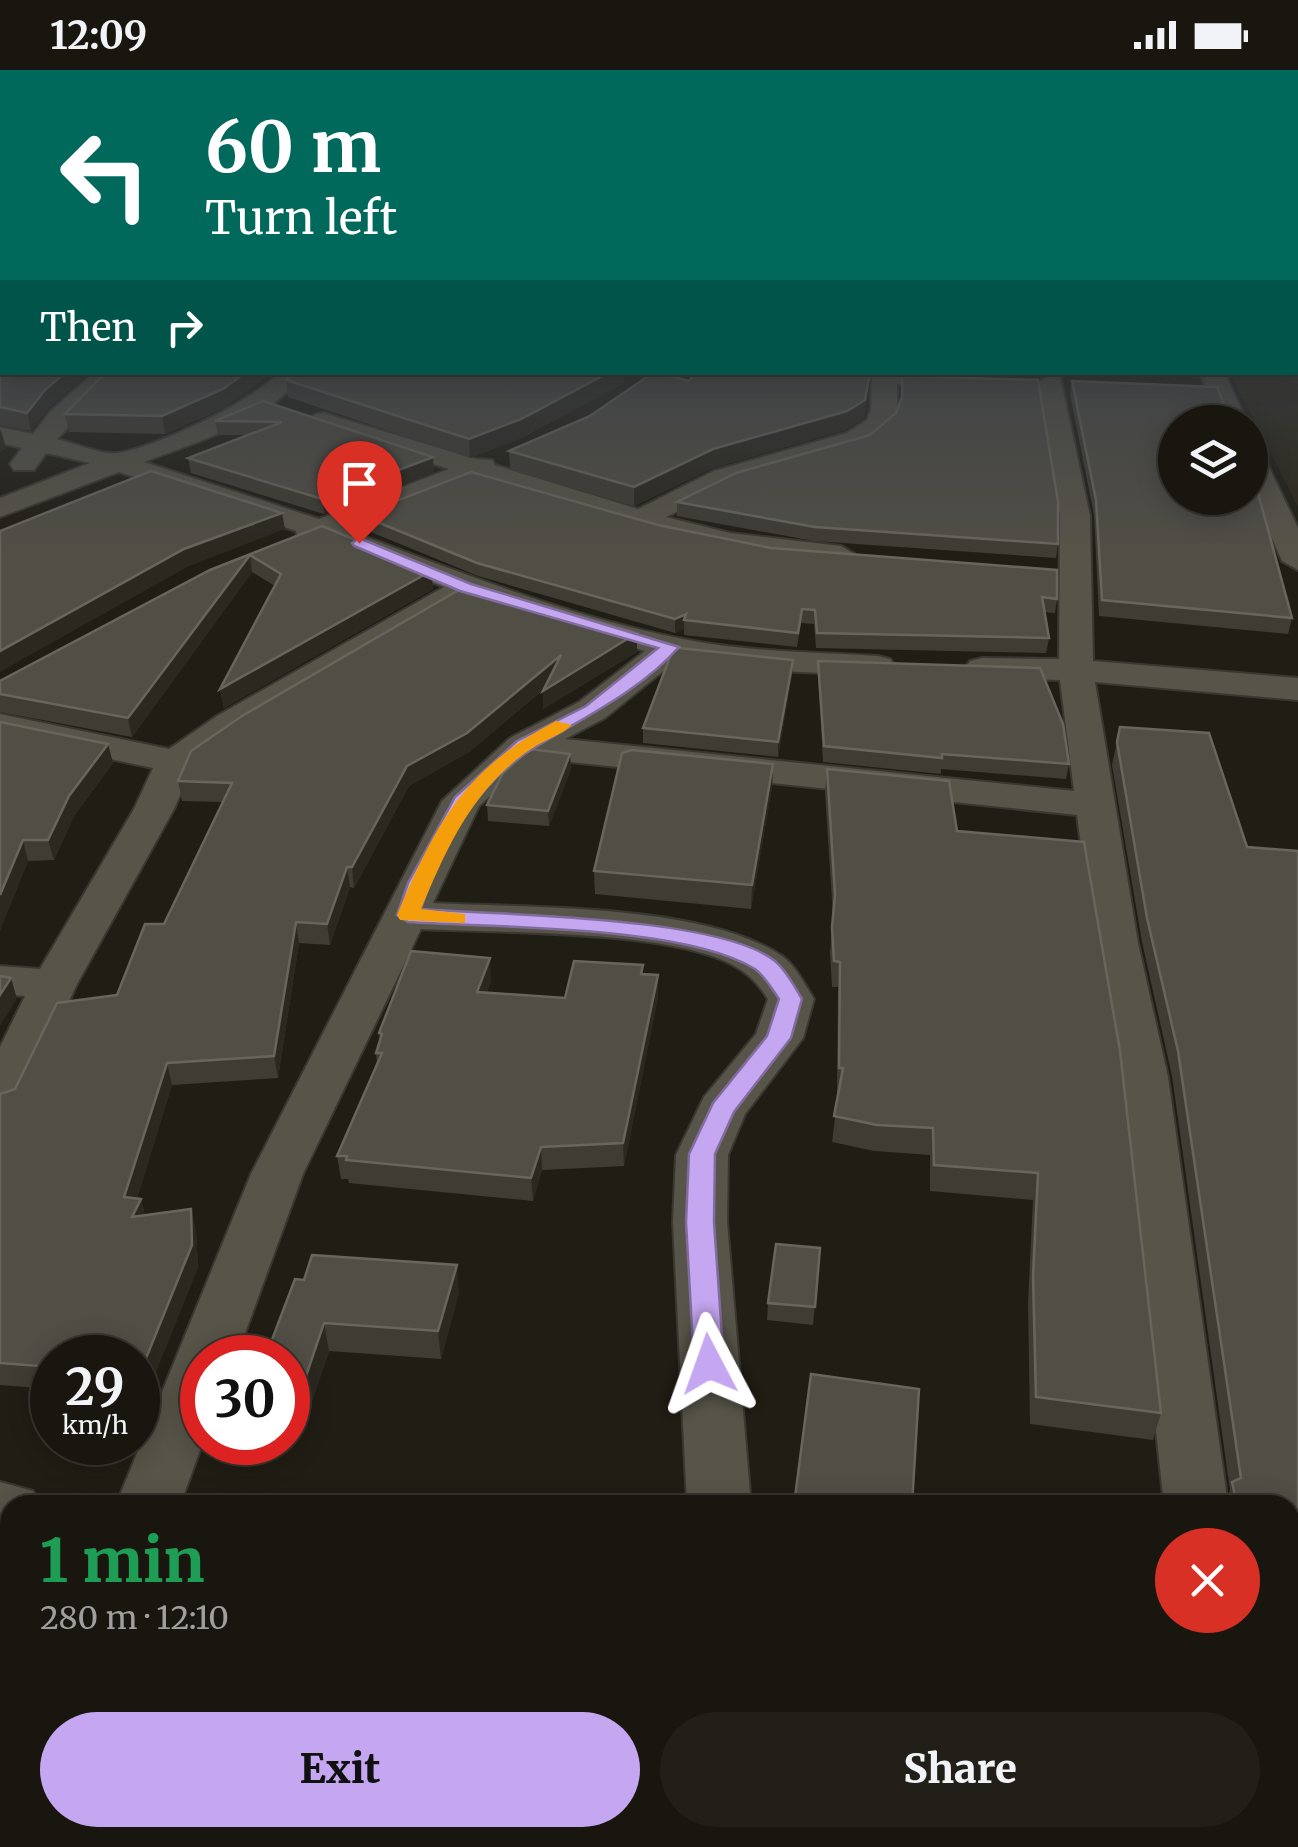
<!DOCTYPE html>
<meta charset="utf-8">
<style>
:root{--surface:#18160f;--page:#211f18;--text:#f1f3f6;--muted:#9f9f9e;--line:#36352f;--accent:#c5a7f1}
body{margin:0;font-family:Merriweather,serif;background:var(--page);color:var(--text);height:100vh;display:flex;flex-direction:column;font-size:38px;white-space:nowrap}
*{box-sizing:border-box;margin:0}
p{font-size:32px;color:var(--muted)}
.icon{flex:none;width:55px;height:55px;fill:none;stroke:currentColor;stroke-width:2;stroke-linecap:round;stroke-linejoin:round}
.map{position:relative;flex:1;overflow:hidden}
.details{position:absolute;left:0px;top:1425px;width:1300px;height:352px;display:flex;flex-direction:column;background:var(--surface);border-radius:30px 30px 0 0;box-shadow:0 5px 25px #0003,0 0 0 2px var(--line)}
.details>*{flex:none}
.guide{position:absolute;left:0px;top:0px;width:1300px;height:305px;box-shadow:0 5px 25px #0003,0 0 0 2px var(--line);background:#00695c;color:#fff;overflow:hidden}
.controls{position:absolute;left:1158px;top:335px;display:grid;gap:20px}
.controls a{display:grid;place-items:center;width:110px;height:110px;border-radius:50%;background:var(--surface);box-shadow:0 5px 25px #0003,0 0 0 2px var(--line);font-size:50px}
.speed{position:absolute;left:30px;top:1265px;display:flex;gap:20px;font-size:50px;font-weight:700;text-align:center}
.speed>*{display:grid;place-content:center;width:130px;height:130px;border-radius:50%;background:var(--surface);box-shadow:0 5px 25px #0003,0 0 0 2px var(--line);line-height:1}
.speed small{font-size:25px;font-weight:400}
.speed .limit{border:15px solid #d22;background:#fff;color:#111}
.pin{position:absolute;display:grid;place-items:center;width:85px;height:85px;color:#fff;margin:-102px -42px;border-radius:50% 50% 50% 0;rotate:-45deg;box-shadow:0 0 10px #0007}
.pin .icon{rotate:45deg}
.me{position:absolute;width:110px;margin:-55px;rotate:356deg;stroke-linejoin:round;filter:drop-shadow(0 0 8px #0008)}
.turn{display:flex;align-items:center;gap:35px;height:210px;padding:0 40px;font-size:45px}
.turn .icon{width:130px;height:130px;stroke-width:2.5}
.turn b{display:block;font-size:70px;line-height:85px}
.then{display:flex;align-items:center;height:95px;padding:0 40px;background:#0003;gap:20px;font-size:38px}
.round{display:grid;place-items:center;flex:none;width:105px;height:105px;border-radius:52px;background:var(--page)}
.headline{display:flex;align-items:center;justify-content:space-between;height:170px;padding:0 40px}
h1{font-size:60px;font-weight:800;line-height:75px;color:#1e9e55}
.button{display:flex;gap:20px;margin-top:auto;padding:20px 40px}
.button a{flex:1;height:115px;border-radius:60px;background:var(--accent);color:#111;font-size:40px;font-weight:800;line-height:115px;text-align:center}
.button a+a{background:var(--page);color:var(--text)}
.status{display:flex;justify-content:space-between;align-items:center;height:70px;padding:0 50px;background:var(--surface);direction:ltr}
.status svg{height:28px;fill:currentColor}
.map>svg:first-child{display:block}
.built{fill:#2b2718}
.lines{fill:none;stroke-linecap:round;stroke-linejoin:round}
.minor-casing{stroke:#3a3732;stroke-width:4}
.minor{fill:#575449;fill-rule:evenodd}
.wall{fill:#3f3c34}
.shaded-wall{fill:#2b281f}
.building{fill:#514e46;stroke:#68655d;stroke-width:2.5}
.route{fill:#c5a7f1;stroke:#806d9d;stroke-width:2.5}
.slow{fill:#f59e0b}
</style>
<div class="status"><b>12:09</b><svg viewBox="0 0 49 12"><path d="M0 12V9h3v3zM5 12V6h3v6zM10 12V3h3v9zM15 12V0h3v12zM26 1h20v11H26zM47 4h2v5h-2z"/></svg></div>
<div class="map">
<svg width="1298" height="1777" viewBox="0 0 1298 1777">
<rect width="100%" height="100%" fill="#201d14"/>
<path class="built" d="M 1298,235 L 1298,437 L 1230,303 L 1298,302 Z"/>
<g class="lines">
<g class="minor-casing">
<g id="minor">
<path d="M 95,302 L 122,302 L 57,369 C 74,373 102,385 118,383 C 156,377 255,331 279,302 L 304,302 C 267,354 202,369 144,392 L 319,449 L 449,399 L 314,357 L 310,351 L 314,345 L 323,343 L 476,389 L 492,390 L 495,395 L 638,439 L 714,401 L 847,363 L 867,350 L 871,340 L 872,302 L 970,304 L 973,309 L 970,314 L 961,316 L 897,314 L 897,340 L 891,354 L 867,375 L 734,413 L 666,447 L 730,463 L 841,476 L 856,485 L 852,492 L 841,494 L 679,470 L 477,408 L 347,460 C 458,501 571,548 688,570 C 750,582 815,582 878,586 L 890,589 L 895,596 L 890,603 L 878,606 L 745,599 L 678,589 L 605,648 L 565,669 L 1074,721 L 1060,610 L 982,608 L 970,605 L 965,598 L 970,591 L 982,588 L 1059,589 L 1060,446 L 1039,312 L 1051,305 L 1060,307 L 1090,446 L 1093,591 L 1298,608 L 1298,630 L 1095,612 L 1138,873 L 1168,1007 L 1228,1435 L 1164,1435 L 1118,1007 L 1094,873 L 1077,745 L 532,688 L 479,736 L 433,833 C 528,838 702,833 782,886 C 796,896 805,915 814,929 L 803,968 L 745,1044 L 728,1085 L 727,1152 L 751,1435 L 687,1435 L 673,1152 L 676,1085 L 704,1027 L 756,964 L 768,929 C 757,912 747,902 729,893 C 661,860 499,863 421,859 L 303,1104 L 236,1288 L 202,1288 L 203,1372 L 180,1435 L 116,1435 L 251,1104 L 442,731 L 510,668 L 579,632 L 645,581 L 472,527 L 243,662 L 192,698 L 174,739 L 77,914 L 25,1027 L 18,1039 L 0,1044 L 0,977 L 25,926 L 0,924 L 0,896 L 40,899 L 134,739 L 153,698 L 0,666 L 0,644 L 169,679 L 217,646 L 444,517 L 320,470 L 298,470 L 296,461 L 119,402 L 0,447 L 0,428 L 90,393 L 46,383 L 34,400 L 14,400 L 10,394 L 22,378 L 0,373 L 0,357 L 33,364 L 51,341 Z"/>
<path d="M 1199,302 L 1224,302 L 1247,352 L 1221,352 Z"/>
<path d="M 1250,379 L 1264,387 L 1298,458 L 1298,500 L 1282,491 L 1250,418 Z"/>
<path d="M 0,1412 L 33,1421 L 40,1435 L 10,1435 L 10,1468 L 0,1466 Z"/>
<path d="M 1290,1534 L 1298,1535 L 1298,1597 L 1290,1596 Z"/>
<path d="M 10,1738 L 10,1768 L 66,1768 L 62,1777 L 0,1777 L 0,1744 Z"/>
</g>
</g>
<use href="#minor" class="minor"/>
</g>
<g class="wall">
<path d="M 0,235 L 49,338 L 31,361 L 0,355 Z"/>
<path d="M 106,302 L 272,302 L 225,337 L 165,364 L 69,362 L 65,344 Z"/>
<path d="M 1085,302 L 1207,302 L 1205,308 Z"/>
<path d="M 902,306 L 1058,474 L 1056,488 L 814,471 L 677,446 L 677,432 L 870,365 L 896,343 L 901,330 Z"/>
<path d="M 286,310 L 624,313 L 521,368 L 470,388 L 288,327 Z"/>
<path d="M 689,311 L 864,348 L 845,360 L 712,398 L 634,436 L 510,400 L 509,381 Z"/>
<path d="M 1072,311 L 1292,548 L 1288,564 L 1099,546 L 1094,445 L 1070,324 Z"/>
<path d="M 263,331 L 434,402 L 324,444 L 191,403 L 188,388 L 247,365 L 218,365 L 215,351 Z"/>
<path d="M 360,445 L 658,455 L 771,478 L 1057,529 L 1055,543 L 1044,542 L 1049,568 L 1046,583 L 816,578 L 814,554 L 801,553 L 797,577 L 684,565 L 684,559 L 675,563 L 478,506 L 361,458 Z"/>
<path d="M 322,456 L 431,501 L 433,519 L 224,638 L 220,619 L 275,516 L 252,502 L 132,667 L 0,642 L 0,611 L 210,500 Z"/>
<path d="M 637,563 L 637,582 L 543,639 L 544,619 L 469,682 L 409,716 L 354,818 L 350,817 L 330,875 L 299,873 L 278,1008 L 172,1015 L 137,1128 L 141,1129 L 145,1146 L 191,1139 L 196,1162 L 198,1197 L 146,1326 L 138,1325 L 138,1288 L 52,1288 L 52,1319 L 0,1315 L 0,1024 L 15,1019 L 117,925 L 164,854 L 223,732 L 182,731 L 178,711 Z"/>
<path d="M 793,590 L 792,604 L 778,687 L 643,673 L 643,658 Z"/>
<path d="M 818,591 L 1069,694 L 1066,709 L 941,699 L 941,704 L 823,692 L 818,605 Z"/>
<path d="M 0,652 L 113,693 L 74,746 L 54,790 L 28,791 L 0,860 Z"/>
<path d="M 1120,657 L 1247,777 L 1298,781 L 1298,1519 L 1290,1518 L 1290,1435 L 1225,1435 L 1230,1420 L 1172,1006 L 1142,872 L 1112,695 Z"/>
<path d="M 570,684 L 571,699 L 549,756 L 488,751 L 487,735 Z"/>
<path d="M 773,694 L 772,717 L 751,839 L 595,824 L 594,801 Z"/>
<path d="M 827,699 L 957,761 L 1161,1343 L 1153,1370 L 1030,1354 L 1028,1233 L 1033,1130 L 930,1121 L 930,1085 L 874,1081 L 832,1072 L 838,1024 L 837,1024 L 838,917 L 832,917 L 830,882 L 833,846 L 825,722 Z"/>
<path d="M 643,895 L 643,904 L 658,927 L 624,1096 L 542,1100 L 533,1131 L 349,1113 L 348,1109 L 341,1109 L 337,1086 L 377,994 L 376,983 L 380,971 L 379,963 L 491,910 L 487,922 L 565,928 Z"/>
<path d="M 820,1178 L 813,1255 L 767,1250 L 768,1233 Z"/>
<path d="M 295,1209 L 459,1222 L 441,1289 L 329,1281 L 310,1337 L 288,1336 L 288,1288 Z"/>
<path d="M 0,1444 L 10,1445 L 10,1591 L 0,1590 Z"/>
<path d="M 1290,1574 L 1298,1574 L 1298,1777 L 1049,1777 L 1049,1769 L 1041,1768 L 1290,1768 Z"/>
</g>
<g class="shaded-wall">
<path d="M 66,302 L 90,302 L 49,338 L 31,361 L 27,343 L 45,320 Z"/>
<path d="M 246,302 L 272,302 L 225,337 L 165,364 L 162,346 Z"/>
<path d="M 610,302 L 623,302 L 624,313 L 521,368 L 470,388 L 469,369 Z"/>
<path d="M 870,302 L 871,302 L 864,348 L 845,360 L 712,398 L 634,436 L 634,417 Z"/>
<path d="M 1,360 L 6,378 L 0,383 L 0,361 Z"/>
<path d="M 433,387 L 434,402 L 324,444 L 322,429 Z"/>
<path d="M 282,443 L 285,459 L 187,497 L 0,602 L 0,581 L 184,479 Z"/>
<path d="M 250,485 L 252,502 L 132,667 L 128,648 Z"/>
<path d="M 431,501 L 433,519 L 224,638 L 220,619 Z"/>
<path d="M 686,544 L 684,550 L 684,559 L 675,563 L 675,549 Z"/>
<path d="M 637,563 L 637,582 L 543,639 L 543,621 Z"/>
<path d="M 561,585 L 561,604 L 469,682 L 409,716 L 354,818 L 352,797 L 407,696 Z"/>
<path d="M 793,590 L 792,604 L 778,687 L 778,672 Z"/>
<path d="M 108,674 L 113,693 L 74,746 L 54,790 L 48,770 L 69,726 Z"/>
<path d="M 570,684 L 571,699 L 549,756 L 548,741 Z"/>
<path d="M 773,694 L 772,717 L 751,839 L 752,815 Z"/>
<path d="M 23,770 L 28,791 L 0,860 L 0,825 Z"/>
<path d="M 347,797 L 350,817 L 330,875 L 327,854 Z"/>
<path d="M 296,852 L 299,873 L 278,1008 L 274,986 Z"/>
<path d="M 490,888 L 491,910 L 479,944 L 477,922 Z"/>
<path d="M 658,905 L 658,927 L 624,1096 L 623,1073 Z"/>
<path d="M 11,908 L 17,929 L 0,956 L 0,925 Z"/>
<path d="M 167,993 L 172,1015 L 130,1150 L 124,1127 Z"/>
<path d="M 541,1077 L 542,1100 L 533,1131 L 531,1108 Z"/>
<path d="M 141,1129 L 146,1151 L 132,1147 Z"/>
<path d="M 191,1139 L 196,1162 L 198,1197 L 146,1326 L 140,1303 Z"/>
<path d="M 457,1195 L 459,1222 L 441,1289 L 438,1261 Z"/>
<path d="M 324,1253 L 329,1281 L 310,1337 L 305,1309 Z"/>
</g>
<g class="building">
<path d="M 0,235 L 2,235 L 2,302 L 66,302 L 45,320 L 27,343 L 0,337 Z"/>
<path d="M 106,302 L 246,302 L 223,319 L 162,346 L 65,344 Z"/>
<path d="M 292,302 L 610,302 L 521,349 L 469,369 L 286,310 Z"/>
<path d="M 654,302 L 689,311 L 696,302 L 870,302 L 865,330 L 847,341 L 713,379 L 634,417 L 509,381 L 590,346 Z"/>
<path d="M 902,306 L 1038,310 L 1058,432 L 1058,474 L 815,457 L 677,432 L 736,403 L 870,365 L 896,343 L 902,327 Z"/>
<path d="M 1072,311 L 1217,317 L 1231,352 L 1175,352 L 1175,428 L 1250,428 L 1250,403 L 1258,423 L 1292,548 L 1102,530 L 1096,430 Z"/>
<path d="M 263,331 L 433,387 L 322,429 L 188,388 L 282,352 L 215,351 Z"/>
<path d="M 151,401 L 282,443 L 184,479 L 0,581 L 0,461 Z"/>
<path d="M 471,402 L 658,455 L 771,478 L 1057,500 L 1057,529 L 1042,527 L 1049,568 L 817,563 L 815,540 L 802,539 L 798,563 L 684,550 L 686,544 L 675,549 L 477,493 L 360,445 Z"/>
<path d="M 322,456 L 431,501 L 220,619 L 281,504 L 250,485 L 128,648 L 0,624 L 0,611 L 210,500 Z"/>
<path d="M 469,514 L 637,563 L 543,621 L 561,585 L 467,663 L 407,696 L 352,797 L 347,797 L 327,854 L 296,852 L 274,986 L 167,993 L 124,1127 L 141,1129 L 132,1147 L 191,1139 L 192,1175 L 140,1303 L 138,1302 L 138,1288 L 52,1288 L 52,1297 L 0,1293 L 0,1024 L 15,1019 L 57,933 L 117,925 L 145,854 L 164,854 L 232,713 L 178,711 L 191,681 L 242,646 Z"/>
<path d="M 679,578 L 793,590 L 778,672 L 643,658 L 671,584 Z"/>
<path d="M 818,591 L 1040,598 L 1063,654 L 1069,694 L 942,684 L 942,688 L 824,676 Z"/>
<path d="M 0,652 L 108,674 L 69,726 L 48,770 L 23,770 L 0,825 Z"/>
<path d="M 1120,657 L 1209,663 L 1247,777 L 1298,781 L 1298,1491 L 1290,1490 L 1290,1435 L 1237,1435 L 1232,1412 L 1241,1408 L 1178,981 L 1147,848 L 1117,672 Z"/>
<path d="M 530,679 L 570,684 L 548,741 L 487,735 L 503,703 Z"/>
<path d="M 632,680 L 773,694 L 752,815 L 594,801 L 622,683 Z"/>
<path d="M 827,699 L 949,711 L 957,761 L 1084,772 L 1120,981 L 1161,1343 L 1036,1327 L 1033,1206 L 1038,1103 L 934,1095 L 933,1058 L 877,1055 L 834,1046 L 843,998 L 839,998 L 840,892 L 834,891 L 832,857 L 835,825 Z"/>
<path d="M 411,881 L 490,888 L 477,922 L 565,928 L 574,891 L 643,895 L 641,904 L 658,905 L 623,1073 L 541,1077 L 531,1108 L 346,1090 L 347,1086 L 337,1086 L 382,983 L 376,983 L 382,964 L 379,963 Z"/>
<path d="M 0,906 L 11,908 L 0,925 Z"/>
<path d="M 776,1174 L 820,1178 L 815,1237 L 768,1233 Z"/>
<path d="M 312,1185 L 457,1195 L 438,1261 L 324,1253 L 305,1309 L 288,1308 L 288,1288 L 265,1288 L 295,1209 L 304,1210 Z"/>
<path d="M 811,1304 L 919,1319 L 912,1435 L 794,1435 Z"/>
<path d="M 0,1444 L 10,1445 L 10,1557 L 0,1556 Z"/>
<path d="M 1290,1574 L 1298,1574 L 1298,1689 L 1290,1660 Z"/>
<path d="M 1290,1753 L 1298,1754 L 1298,1777 L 1197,1777 L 1196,1769 L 1190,1768 L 1290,1768 Z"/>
<path d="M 87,1768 L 966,1768 L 967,1777 L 84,1777 Z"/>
<path d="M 1058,1768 L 1111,1768 L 1112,1777 L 1058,1777 Z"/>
</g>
<linearGradient id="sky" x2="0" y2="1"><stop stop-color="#12100b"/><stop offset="0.49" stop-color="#3c4045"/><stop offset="1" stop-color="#3c4045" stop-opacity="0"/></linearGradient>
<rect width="1298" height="483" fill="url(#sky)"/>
<path class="route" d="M 359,468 L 471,514 L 679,577 C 639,622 584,647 534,678 C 477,712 440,778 421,839 C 499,845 719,846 775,891 C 786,900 795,917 802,929 L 791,968 L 734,1042 L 715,1084 L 714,1152 L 724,1294 L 720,1302 L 699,1302 L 694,1294 L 686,1152 L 689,1084 L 713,1033 L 767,966 L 779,929 C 772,919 765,906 755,899 C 684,855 497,858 408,852 L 397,845 L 408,813 L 455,727 L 517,671 L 586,636 L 658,578 L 460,521 L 354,476 L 352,473 Z"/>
<path class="slow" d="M 556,651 L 572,655 C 560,666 544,670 531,679 C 473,718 447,777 421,839 L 465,844 L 465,853 L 400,850 L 397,845 C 436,753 464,699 556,651 Z"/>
</svg>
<div class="controls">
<a><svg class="icon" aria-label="layers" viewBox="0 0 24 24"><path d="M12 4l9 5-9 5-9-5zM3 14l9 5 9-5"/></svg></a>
</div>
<div class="speed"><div>29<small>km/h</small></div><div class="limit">30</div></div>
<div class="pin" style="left:359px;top:473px;background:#d93025"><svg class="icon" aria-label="arrive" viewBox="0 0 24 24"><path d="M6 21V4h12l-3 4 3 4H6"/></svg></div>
<svg class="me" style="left:709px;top:1294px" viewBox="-20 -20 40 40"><path d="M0-17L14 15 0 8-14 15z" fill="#c5a7f1" stroke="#fff" stroke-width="4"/></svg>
<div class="guide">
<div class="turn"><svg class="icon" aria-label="left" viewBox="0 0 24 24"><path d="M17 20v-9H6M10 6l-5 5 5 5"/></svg><div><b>60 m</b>Turn left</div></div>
<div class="then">Then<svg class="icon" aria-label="right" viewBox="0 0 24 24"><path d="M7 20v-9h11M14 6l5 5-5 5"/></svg></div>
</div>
<section class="details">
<div class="headline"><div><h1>1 min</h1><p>280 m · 12:10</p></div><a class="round" style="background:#d93025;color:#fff"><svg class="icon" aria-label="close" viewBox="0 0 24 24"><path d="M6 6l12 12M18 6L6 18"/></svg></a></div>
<div class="button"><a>Exit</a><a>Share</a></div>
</section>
</div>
